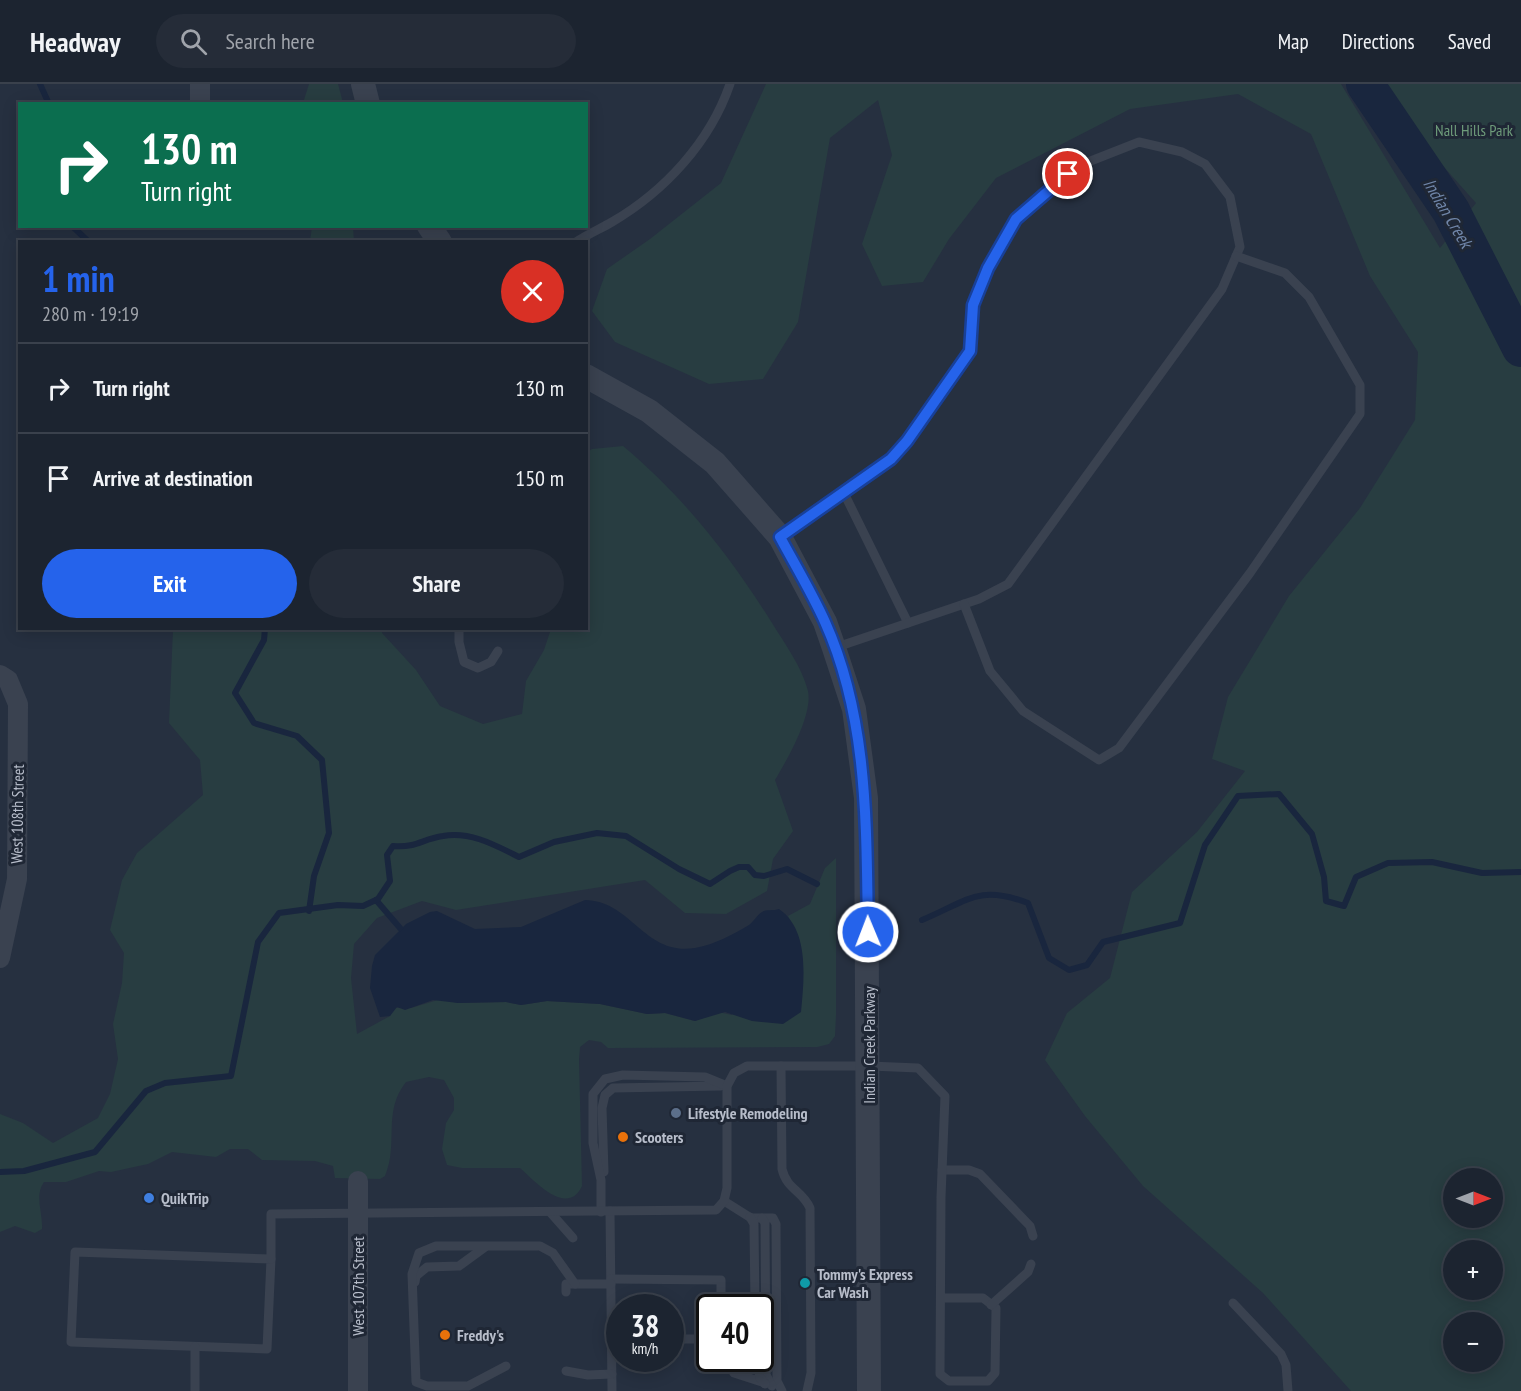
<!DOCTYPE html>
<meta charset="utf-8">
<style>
:root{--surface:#1c2430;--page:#252c38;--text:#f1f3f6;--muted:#a0a4ab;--line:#3a414c;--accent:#2563eb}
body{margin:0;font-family:"PT Sans Narrow",sans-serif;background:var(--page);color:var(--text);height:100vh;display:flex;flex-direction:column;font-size:22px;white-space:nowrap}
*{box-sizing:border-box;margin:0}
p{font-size:20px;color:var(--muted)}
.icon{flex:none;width:33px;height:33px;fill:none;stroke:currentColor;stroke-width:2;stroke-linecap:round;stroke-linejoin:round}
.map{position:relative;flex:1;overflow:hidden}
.details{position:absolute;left:18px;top:156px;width:570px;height:390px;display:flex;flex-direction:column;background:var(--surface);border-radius:0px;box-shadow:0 3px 15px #0003,0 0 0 2px var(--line)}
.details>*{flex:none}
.top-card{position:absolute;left:18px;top:18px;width:570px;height:126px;border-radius:0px;box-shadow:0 3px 15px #0003,0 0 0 2px var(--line);background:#0b6e4f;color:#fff;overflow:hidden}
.needle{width:39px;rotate:90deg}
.tools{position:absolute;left:1443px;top:1084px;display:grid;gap:12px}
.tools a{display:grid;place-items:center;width:60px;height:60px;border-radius:50%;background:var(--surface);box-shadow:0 3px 15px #0003,0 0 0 2px var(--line);font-size:30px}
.speed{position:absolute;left:606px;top:1210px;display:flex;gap:12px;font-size:30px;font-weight:700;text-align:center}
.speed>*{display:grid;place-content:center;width:78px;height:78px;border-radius:50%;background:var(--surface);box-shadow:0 3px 15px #0003,0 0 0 2px var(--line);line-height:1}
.speed small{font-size:15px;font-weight:400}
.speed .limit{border:3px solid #111;border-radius:9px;background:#fff;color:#111}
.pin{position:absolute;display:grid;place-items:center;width:51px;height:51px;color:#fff;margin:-26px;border:3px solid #fff;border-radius:50%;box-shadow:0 2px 6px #0007}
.me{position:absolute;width:66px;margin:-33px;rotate:359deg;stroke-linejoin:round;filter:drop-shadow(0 0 4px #0008)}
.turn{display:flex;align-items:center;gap:21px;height:126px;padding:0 24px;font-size:27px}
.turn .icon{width:78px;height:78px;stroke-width:2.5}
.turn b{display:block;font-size:42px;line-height:51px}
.round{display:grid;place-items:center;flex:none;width:63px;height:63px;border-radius:32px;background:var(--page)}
.head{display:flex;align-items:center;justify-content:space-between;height:102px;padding:0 24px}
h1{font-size:36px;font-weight:700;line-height:45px;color:var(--accent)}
.button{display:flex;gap:12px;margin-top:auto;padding:12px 24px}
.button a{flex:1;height:69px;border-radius:36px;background:var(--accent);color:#fff;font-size:24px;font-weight:700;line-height:69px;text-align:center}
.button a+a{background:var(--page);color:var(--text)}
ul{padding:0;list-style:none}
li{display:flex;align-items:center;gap:18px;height:90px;padding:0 24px;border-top:2px solid var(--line)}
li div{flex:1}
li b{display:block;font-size:22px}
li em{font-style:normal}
header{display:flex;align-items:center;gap:36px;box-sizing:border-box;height:84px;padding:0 30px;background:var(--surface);border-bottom:2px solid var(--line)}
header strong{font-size:28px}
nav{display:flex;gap:33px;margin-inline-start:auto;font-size:21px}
.search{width:420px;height:54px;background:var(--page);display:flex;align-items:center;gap:15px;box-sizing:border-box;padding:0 21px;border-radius:33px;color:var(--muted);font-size:22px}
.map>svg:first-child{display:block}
.green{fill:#283d41;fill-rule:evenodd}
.water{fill:#19263e}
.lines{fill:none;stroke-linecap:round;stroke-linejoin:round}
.stream{stroke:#19263e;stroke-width:6}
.river{stroke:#19263e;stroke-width:38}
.service{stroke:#3a4250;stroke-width:9}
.minor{stroke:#3a4250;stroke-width:20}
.tertiary{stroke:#3a4250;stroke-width:24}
.route-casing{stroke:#184099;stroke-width:15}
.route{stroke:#2563eb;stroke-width:10}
.service-dot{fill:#5c6f8a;stroke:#1f2735;stroke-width:2}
.food-dot{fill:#e8710a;stroke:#1f2735;stroke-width:2}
.shop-dot{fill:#3f7fe0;stroke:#1f2735;stroke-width:2}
.culture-dot{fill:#0f9aa8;stroke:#1f2735;stroke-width:2}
.labels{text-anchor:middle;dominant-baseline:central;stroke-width:6;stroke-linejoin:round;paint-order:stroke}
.park-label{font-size:16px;fill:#6e9b7a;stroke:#1f2735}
.street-label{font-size:16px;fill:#b7bdca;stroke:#1f2735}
.poi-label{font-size:16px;font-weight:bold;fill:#b7bdca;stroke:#1f2735;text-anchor:start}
.water-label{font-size:18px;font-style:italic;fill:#7086a9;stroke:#1f2735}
</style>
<header>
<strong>Headway</strong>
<div class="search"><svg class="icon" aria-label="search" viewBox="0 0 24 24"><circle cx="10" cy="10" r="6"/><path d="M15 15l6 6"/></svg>Search here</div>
<nav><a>Map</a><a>Directions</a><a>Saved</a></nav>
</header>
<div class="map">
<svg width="1521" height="1307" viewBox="0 0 1521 1307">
<rect width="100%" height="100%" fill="#263040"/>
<g class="green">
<path d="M 309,0 L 338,0 L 343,19 L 303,19 Z"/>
<path d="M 766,0 L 1341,0 L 1440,164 L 1476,119 L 1410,45 L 1387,0 L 1521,0 L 1521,1307 L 1351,1307 L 1263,1209 L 1143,1102 L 1085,1032 L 1045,976 L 1067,929 L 1110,894 L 1132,808 L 1197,748 L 1245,687 L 1212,675 L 1228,613 L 1289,512 L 1360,424 L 1415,336 L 1418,268 L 1370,192 L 1311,50 L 1238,10 L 1130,25 L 996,94 L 949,155 L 923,198 L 882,202 L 862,160 L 892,71 L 878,16 L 830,54 L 798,238 L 763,295 L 709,300 L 615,258 L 592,227 L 607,185 L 650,155 L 721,99 ZM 1454,1095 L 1492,1095 L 1492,1134 L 1454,1134 ZM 1454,1167 L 1492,1167 L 1492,1206 L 1454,1206 ZM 1454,1239 L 1492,1239 L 1492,1278 L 1454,1278 Z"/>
<path d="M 312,143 L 353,143 L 354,157 L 310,157 Z"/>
<path d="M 623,362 C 684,413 730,472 772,539 C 785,560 802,583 808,607 C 813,631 787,676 775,696 L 793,747 L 773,775 L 767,807 L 726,830 L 685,829 L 645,796 L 456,826 L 422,817 L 377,834 L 354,860 L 351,894 L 357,950 L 390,932 L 394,924 L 411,924 L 441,915 L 458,919 L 506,918 L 521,921 L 547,917 L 600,920 L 647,930 L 665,929 L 695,937 L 718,928 L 732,931 L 800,858 L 788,832 L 810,820 L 825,784 L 836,774 L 836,931 L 835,952 L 829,960 L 817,963 L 608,964 L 601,958 L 589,956 L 580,963 L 579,975 L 582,1102 C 567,1134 534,1096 520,1084 L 462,1084 L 447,1081 L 442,1065 L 446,1039 L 454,1026 L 454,1014 L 444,996 L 429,993 L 406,998 C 382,1028 399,1059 385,1092 L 380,1095 L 335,1094 L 333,1082 L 315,1077 L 262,1076 L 248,1065 L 230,1065 L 216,1073 L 172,1068 L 148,1080 L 111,1088 L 99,1087 L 66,1098 L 44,1098 C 34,1112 43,1128 42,1145 L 35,1149 L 15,1142 L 0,1148 L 0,1030 L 23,1039 L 53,1059 L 98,1034 L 110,1010 L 118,975 L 113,940 L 122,899 L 124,869 L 110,846 L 122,796 L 137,769 L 203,711 L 200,676 L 169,639 L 173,545 L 381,545 L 382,549 L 416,586 L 440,622 L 483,640 L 522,630 L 526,597 L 544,566 L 551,545 L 586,544 L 587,368 L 592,365 Z"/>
</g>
<path class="water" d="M 585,816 C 632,817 644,872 695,864 C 716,860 732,851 749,841 C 754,837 757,831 762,828 C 766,825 774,827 779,825 C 810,846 804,896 801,928 L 783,940 L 752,937 L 725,928 L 695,937 L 665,929 L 647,930 L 600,920 L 547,917 L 521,921 L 506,918 L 458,919 L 433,916 L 405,926 L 397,923 L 390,932 L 380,933 L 370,904 L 372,882 L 375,871 L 406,840 L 430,828 L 437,827 L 475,845 L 521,843 Z"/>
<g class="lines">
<g class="stream">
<path d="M 40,0 L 49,20"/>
<path d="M 72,142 L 89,158"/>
<path d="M 265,544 L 264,556 L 235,609 L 254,639 L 297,652 L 322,676 L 329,749 L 314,792 L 309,827"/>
<path d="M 376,816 L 400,844"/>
<path d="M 922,836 C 968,817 978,800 1028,819 L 1049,874 L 1069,886 L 1087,881 L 1103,858 L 1180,839 L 1205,761 L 1238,712 L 1279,710 L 1312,750 L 1324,793 L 1326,817 L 1344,822 L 1356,793 L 1388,779 L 1432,778 L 1482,789 L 1521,788"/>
<path d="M 0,1088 L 24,1087 L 95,1068 L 146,1007 L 165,999 L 231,992 L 258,858 L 279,829 L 338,821 L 363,822 L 378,815 L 390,797 L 387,771 L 393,762 C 417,764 422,755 443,752 C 470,747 495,761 519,773 L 554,758 L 597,749 L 626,752 L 679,785 L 710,800 L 730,787 L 739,783 L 748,783 L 755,791 L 764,792 L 787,785 L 817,800"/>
</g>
<path class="river" d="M 1365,0 L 1451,127 L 1521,264"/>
<g class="service">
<path d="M 576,158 C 588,150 600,145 612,138 C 665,107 710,58 730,0"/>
<path d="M 843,407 L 908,539"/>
<path d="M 782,451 L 891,375 L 907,357 L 970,267 L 973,221 L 988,184 L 1016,135 L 1053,101 L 1083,80 L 1139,58 L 1182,68 L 1205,80 L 1230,113 L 1240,163 L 1222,205 L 1008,500 L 979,515 L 834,564"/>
<path d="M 964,520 L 990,587 L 1023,627 L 1099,676 L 1119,664 L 1250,489 L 1360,330 L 1360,301 L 1309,213 L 1285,189 L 1236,172"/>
<path d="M 459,544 L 459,558 L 464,578 L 478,584 L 491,578 L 498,567"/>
<path d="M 781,982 L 782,1085 C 787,1106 802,1106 810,1124 L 811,1289 L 807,1307"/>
<path d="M 942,1086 L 969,1086 L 980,1090 L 1030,1142 L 1033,1152"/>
<path d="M 604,1088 L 602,1024 L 605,1011 L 613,1004 L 721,1002"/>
<path d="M 724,1117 L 751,1134 L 773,1134 L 776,1140 L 777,1297 L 782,1307"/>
<path d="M 610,1127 L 612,1307"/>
<path d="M 550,1128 L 573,1154"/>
<path d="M 601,1128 L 601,1096 L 593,1059 L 593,1010 L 605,995 L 623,991 L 705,993 L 727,1002"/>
<path d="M 750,1133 L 754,1140 L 755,1224"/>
<path d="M 762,1134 L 765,1139 L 766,1291 L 772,1302"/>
<path d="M 75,1168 L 271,1175 L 267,1265 L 71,1258 Z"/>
<path d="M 271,1175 L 271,1130 L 716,1126 L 724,1117 L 727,1104 L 727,1002 L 734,989 L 747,982 L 870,982 L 918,984 L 945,1012 L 941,1113 L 940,1290 L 949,1297 L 988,1297 L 995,1289 L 996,1224 L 983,1214 L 941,1214"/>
<path d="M 611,1195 L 721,1196 L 721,1224"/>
<path d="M 415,1198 L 416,1192 L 427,1183 L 459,1182 L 485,1163"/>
<path d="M 566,1208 L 566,1200 L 611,1200"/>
<path d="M 1233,1219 L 1281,1270 L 1286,1281 L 1288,1307"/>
<path d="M 991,1221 L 1028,1188 L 1031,1180"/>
<path d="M 670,1255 L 710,1255"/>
<path d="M 195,1263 L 195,1307"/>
<path d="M 725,1275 L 734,1289 L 765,1299"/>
<path d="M 756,1275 L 760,1294 L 765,1300"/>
<path d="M 506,1282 L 468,1302 L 427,1302 L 416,1298 L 412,1190 L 419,1169 L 436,1162 L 540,1162 L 553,1169 L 575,1200"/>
<path d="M 566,1287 L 588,1291 L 612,1290"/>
</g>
<g class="minor">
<path d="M 200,0 L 200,20"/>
<path d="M 0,591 L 8,596 L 18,620 L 17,795 L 0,874"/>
<path d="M 358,1307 L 358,1097"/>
</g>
<g class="tertiary">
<path d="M 363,0 L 368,20"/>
<path d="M 429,142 L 440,158"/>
<path d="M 586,292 L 649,327 L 715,379 L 780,453 L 825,538 L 834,564 L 854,625 L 866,714 L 869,1307"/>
</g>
</g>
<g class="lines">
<g class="route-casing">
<path id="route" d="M 868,848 C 866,743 869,636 825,538 C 812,509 795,481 780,453 L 891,375 L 907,357 L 970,267 L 973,221 L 988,184 L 1016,135 L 1068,90"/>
</g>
<use href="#route" class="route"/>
</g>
<circle class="service-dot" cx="676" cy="1029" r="6"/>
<g class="food-dot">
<circle cx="623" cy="1053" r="6"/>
<circle cx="445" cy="1251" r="6"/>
</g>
<circle class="shop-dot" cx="149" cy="1114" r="6"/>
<circle class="culture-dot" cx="805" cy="1199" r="6"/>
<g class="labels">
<g class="park-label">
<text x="1474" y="46">Nall Hills Park</text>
</g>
<g class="street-label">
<text transform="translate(17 730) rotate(-89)">West 108th Street</text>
<text transform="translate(869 961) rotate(-90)">Indian Creek Parkway</text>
<text transform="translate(358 1202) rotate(-90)">West 107th Street</text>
</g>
<g class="poi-label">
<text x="688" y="1029">Lifestyle Remodeling</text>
<text x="635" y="1053">Scooters</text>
<text x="161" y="1114">QuikTrip</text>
<text x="817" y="1190">Tommy's Express<tspan x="817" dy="18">Car Wash</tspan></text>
<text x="457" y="1251">Freddy's</text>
</g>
<g class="water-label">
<text transform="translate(1448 129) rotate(59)">Indian Creek</text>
</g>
</g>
</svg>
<div class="tools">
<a><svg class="needle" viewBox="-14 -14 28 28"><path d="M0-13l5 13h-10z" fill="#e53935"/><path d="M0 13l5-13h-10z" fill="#a0a4ab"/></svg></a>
<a>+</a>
<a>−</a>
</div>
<div class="speed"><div>38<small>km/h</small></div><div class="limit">40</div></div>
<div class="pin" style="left:1068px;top:90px;background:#d93025"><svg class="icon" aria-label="arrive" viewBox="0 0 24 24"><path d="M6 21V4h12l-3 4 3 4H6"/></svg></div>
<svg class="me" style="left:868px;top:848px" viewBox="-20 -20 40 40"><circle r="17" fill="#2563eb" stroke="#fff" stroke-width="3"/><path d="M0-11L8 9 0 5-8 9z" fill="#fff"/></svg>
<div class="top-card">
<div class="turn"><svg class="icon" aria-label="right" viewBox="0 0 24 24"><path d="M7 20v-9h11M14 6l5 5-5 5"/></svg><div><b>130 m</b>Turn right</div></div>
</div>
<section class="details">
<div class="head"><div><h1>1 min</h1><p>280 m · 19:19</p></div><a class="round" style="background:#d93025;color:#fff"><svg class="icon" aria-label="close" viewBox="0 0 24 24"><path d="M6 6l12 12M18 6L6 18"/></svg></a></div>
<ul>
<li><svg class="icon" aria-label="right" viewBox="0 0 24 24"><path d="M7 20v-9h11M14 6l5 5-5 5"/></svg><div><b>Turn right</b></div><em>130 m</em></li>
<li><svg class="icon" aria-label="arrive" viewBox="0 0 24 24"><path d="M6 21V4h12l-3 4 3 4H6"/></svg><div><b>Arrive at destination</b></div><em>150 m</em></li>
</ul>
<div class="button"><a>Exit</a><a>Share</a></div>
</section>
</div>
